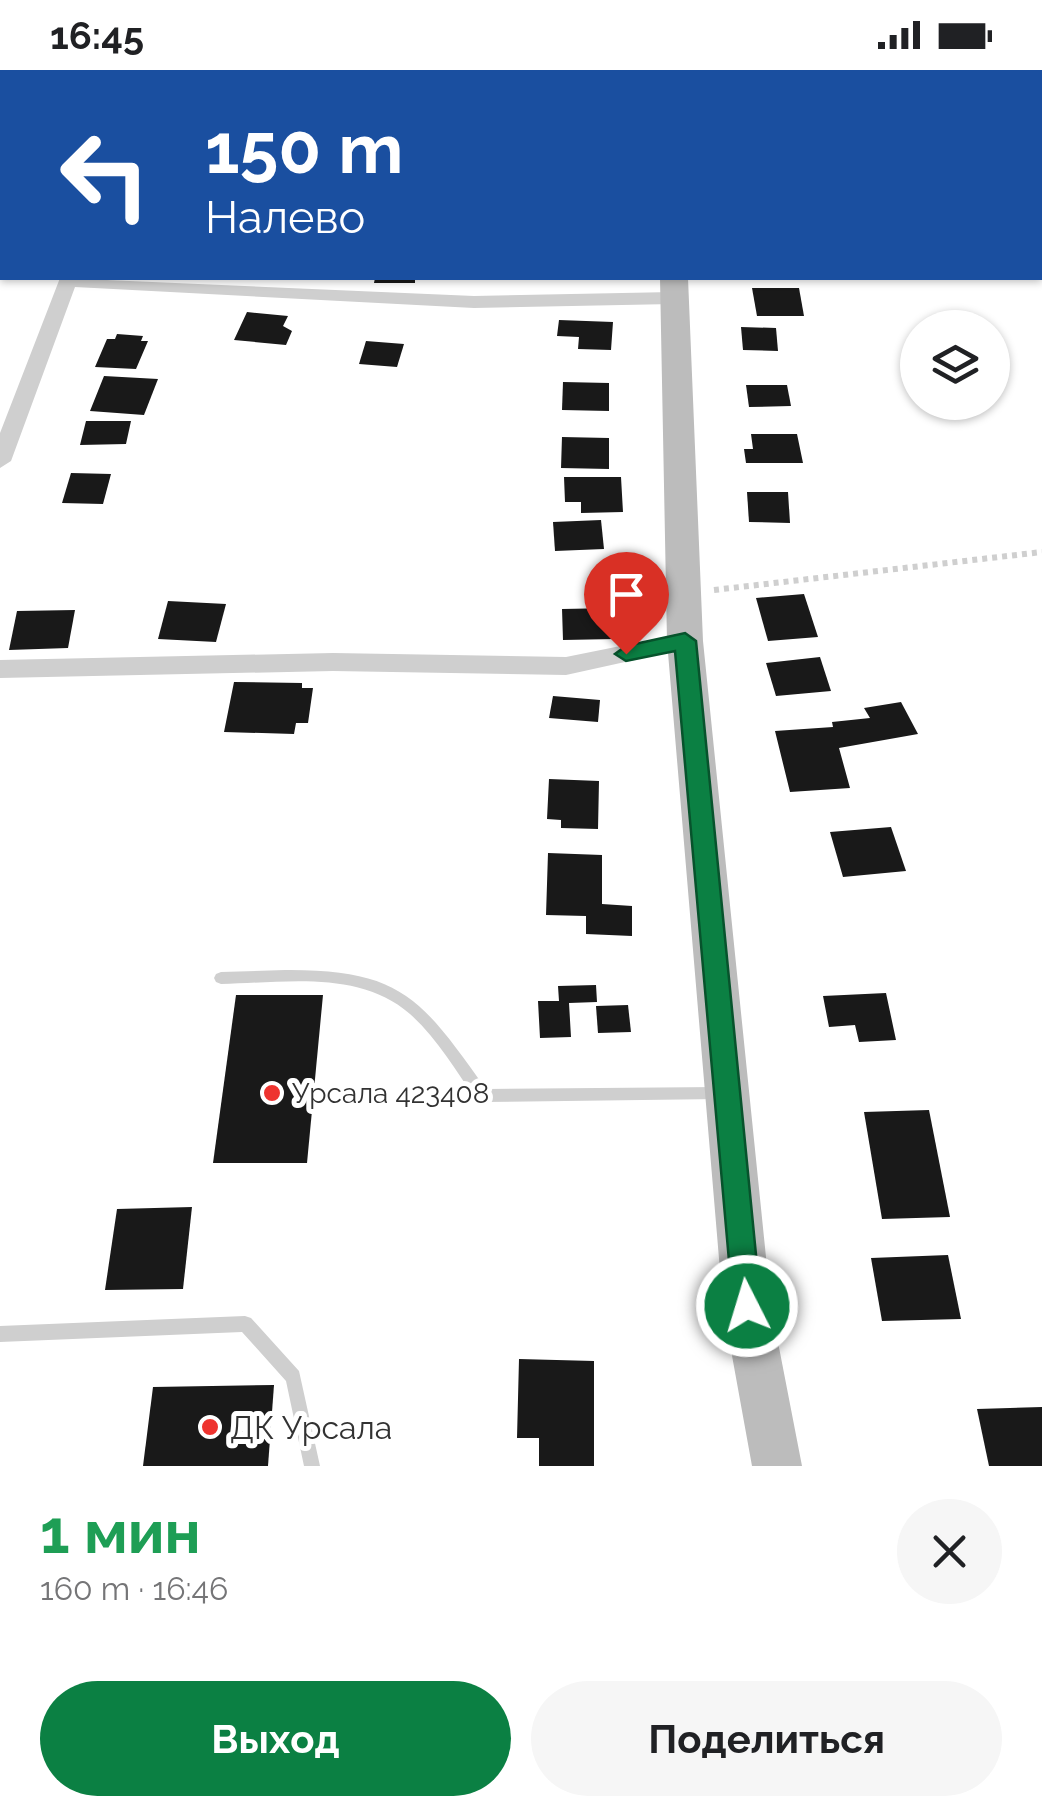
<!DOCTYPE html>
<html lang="ru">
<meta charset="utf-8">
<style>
:root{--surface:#fff;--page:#f6f6f6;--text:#202124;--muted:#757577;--accent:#0b8043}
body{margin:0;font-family:Raleway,sans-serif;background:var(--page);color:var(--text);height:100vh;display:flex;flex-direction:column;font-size:38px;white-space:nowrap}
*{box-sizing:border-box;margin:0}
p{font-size:32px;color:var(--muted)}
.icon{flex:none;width:55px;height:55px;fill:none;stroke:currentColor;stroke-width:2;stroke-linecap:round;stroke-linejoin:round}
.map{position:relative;height:1396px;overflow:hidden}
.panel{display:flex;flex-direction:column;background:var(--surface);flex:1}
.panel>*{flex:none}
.banner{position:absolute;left:0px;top:0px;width:1042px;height:210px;box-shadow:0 2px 8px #0004;background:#1a4fa0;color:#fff;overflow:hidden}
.buttons{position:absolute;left:900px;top:240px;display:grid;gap:20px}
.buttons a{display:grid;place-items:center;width:110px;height:110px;border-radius:50%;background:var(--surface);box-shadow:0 2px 8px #0004;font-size:50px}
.pin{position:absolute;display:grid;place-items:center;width:85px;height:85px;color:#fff;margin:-102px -42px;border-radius:50% 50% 50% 0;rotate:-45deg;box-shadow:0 0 10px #0007}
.pin .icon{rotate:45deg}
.me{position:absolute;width:110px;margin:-55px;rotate:355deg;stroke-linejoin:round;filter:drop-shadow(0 0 8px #0008)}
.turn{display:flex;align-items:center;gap:35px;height:210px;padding:0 40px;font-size:45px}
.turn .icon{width:130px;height:130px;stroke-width:2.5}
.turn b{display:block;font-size:70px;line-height:85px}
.round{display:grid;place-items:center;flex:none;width:105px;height:105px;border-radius:52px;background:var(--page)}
.summary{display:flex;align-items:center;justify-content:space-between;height:170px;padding:0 40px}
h1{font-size:60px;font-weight:700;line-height:75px;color:#1e9e55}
.cta{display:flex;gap:20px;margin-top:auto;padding:20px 40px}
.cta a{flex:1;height:115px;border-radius:60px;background:var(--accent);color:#fff;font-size:40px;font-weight:700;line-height:115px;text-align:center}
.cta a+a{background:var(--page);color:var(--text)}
.status{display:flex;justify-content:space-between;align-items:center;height:70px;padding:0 50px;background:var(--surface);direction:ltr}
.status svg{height:28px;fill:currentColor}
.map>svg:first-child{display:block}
.building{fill:#191919}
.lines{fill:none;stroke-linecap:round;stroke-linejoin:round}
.path{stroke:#cfcfcf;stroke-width:6;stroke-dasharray:5 5;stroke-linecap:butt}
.lane{fill:#cfcfcf;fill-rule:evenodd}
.street{fill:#cfcfcf;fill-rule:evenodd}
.secondary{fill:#bcbcbc;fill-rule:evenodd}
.route{fill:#0b8043;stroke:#07532c;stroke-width:2.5}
.poi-dot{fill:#ee332f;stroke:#fff;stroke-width:4}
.labels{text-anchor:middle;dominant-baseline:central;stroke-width:10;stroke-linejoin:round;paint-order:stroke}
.poi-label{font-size:28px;fill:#323232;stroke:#fff;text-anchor:start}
.near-poi-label{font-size:32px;fill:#323232;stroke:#fff;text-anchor:start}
</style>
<div class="status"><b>16:45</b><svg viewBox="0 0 49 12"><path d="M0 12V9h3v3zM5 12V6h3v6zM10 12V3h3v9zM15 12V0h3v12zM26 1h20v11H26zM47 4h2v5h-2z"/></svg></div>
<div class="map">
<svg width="1042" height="1396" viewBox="0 0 1042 1396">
<rect width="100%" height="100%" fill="#fff"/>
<g class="building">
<path d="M 375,208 L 415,208 L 415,213 L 374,213 Z"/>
<path d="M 752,218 L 799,218 L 804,246 L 757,246 Z"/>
<path d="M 247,242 L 288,246 L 283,256 L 292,261 L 286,275 L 234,270 Z"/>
<path d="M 559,250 L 613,252 L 611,280 L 578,279 L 579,267 L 557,266 Z"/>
<path d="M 741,257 L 776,258 L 778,281 L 743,280 Z"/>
<path d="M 117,264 L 143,266 L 141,271 L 148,271 L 136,299 L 95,297 L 107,269 L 115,269 Z"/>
<path d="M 366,271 L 404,274 L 397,297 L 359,294 Z"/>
<path d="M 104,306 L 158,309 L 144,345 L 90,341 Z"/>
<path d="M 563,312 L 609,313 L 609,341 L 562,340 Z"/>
<path d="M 746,315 L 787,315 L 791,336 L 749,337 Z"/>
<path d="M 86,351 L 131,351 L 126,374 L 80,375 Z"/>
<path d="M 751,364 L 797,364 L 803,393 L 746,393 L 744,379 L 753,379 Z"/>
<path d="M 562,367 L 609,368 L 609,399 L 561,398 Z"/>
<path d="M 71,403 L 111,404 L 103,434 L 62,433 Z"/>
<path d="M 564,407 L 621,407 L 623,442 L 581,443 L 581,432 L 565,432 Z"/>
<path d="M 747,422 L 788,422 L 790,453 L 749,452 Z"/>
<path d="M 601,450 L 604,479 L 555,481 L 553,452 Z"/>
<path d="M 804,524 L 818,567 L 768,571 L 756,528 Z"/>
<path d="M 168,531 L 226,534 L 216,572 L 158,569 Z"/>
<path d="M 613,538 L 615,569 L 563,570 L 562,539 Z"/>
<path d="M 75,540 L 68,578 L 9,580 L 17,541 Z"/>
<path d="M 820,587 L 831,621 L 776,626 L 766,593 Z"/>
<path d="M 234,612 L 302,613 L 302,618 L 313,618 L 308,653 L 296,653 L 294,664 L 224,662 Z"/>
<path d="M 553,626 L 600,630 L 598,652 L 549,648 Z"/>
<path d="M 901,632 L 918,664 L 839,678 L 850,718 L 790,722 L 775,661 L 833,657 L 832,652 L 870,648 L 864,638 Z"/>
<path d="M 549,709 L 599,711 L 598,759 L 561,758 L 561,750 L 547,749 Z"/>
<path d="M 891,757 L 906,801 L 843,807 L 830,762 Z"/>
<path d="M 548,783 L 602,785 L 602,834 L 632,836 L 632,866 L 586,864 L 586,846 L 546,845 Z"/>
<path d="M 596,915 L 597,932 L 569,933 L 571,967 L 540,968 L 538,931 L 559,931 L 558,916 Z"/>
<path d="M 886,923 L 896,970 L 859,972 L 855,955 L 829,957 L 823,926 Z"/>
<path d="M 236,925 L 323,925 L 307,1093 L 213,1093 Z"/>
<path d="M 628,935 L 631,962 L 598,963 L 596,936 Z"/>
<path d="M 929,1040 L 950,1147 L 882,1149 L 864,1042 Z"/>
<path d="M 192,1137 L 183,1219 L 105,1220 L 117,1139 Z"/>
<path d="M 948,1185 L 961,1249 L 882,1251 L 871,1188 Z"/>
<path d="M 519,1289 L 594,1291 L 594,1396 L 539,1396 L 539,1368 L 517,1368 Z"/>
<path d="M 274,1315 L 268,1396 L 143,1396 L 153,1317 Z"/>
<path d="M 1042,1337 L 1042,1396 L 989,1396 L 977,1339 Z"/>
</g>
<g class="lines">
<path class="path" d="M 714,520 L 1042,482"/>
<g class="lane">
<path d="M 285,900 C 403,899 422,930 486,1019 L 719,1017 L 724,1018 L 726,1023 L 724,1028 L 719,1029 L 482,1032 L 477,1031 C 456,1001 437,968 410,944 C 359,899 283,913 221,914 L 216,912 L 214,908 L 216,904 L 221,902 Z"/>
<path d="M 245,1246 L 251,1248 L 299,1301 L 320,1396 L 304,1396 L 286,1311 L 242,1262 L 0,1272 L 0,1256 Z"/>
</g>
<g class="street">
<rect x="137" y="0" width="16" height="2"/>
<rect x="1040" y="152" width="2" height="10"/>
<path d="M 60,208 L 474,226 L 673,222 L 683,228 L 673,234 L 474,238 L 75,217 L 11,391 L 0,398 L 0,363 Z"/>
<path d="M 685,563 L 697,571 L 693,577 L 566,605 L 333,601 L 0,608 L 0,590 L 333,583 L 566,587 Z"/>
</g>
<g class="secondary">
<rect x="657" y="0" width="24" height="2"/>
<path d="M 660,208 L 688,208 L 703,571 L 771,1236 L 802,1396 L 752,1396 L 723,1236 L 667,571 Z"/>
</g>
</g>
<path class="route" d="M 685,563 L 696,571 L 761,1236 L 757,1246 L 747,1250 L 737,1246 L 733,1236 L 675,581 L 626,591 L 615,584 L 626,576 Z"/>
<g class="poi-dot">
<circle cx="272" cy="1023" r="10"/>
<circle cx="210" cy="1357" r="10"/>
</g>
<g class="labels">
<g class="poi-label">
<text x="292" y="1023">Урсала 423408</text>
</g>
<g class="near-poi-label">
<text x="230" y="1357">ДК Урсала</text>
</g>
</g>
</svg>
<div class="buttons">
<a><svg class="icon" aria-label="layers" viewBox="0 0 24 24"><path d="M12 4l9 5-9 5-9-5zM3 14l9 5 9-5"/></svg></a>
</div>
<div class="pin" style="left:626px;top:584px;background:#d93025"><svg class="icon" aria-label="arrive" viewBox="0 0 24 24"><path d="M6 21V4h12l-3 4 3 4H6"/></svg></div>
<svg class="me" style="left:747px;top:1236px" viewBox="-20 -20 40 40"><circle r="17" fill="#0b8043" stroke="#fff" stroke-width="3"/><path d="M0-11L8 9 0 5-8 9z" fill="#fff"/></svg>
<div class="banner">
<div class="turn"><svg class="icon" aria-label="left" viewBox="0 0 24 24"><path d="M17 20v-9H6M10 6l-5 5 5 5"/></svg><div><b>150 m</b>Налево</div></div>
</div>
</div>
<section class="panel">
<div class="summary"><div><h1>1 мин</h1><p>160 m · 16:46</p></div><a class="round"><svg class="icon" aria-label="close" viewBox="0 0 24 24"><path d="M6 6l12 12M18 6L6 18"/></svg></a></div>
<div class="cta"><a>Выход</a><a>Поделиться</a></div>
</section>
